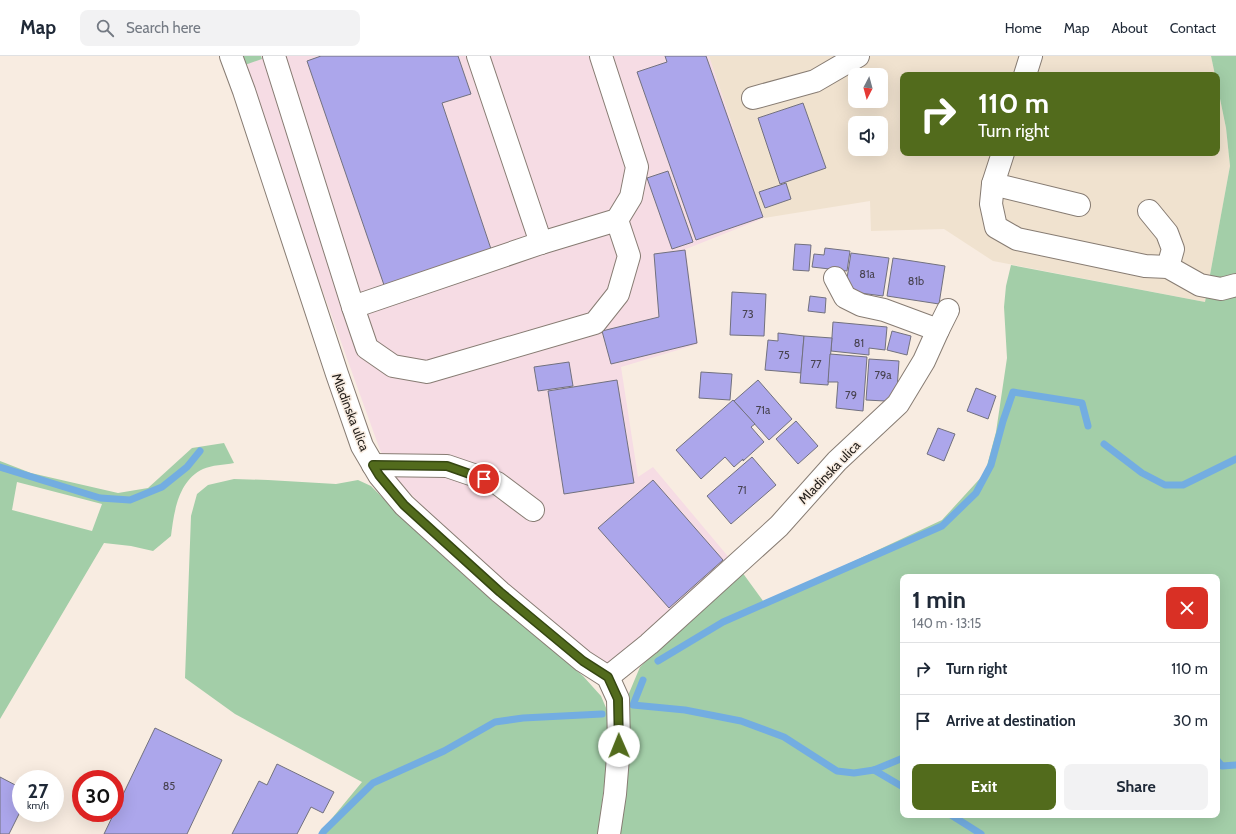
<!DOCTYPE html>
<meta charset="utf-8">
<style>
:root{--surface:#fff;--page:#f2f2f3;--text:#1f2937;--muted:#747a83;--line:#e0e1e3;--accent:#526b1c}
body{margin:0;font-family:Cabin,sans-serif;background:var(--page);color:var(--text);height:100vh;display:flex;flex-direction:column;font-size:15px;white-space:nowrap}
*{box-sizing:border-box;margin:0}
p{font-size:13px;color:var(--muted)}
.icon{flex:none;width:22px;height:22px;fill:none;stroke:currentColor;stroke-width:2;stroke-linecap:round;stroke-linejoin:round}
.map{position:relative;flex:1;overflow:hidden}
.drawer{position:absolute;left:900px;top:518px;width:320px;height:244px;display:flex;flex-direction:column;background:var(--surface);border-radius:8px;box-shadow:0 4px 16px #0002}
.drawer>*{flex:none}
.banner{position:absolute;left:900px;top:16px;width:320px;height:84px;border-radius:8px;box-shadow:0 4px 16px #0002;background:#526b1c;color:#fff;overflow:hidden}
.needle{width:26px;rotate:186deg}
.controls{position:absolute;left:848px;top:12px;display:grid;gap:8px}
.controls a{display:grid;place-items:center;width:40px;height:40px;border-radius:8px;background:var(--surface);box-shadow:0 4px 16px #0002;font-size:20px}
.speed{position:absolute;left:12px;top:714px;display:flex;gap:8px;font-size:20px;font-weight:700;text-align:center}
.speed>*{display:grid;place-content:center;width:52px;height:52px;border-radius:50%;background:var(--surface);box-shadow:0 4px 16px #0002;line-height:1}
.speed small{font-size:10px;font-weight:400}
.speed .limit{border:6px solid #d22;background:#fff;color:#111}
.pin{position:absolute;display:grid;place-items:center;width:34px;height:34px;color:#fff;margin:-17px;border:2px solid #fff;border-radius:50%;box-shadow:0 1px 4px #0007}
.me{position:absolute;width:44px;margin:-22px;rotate:359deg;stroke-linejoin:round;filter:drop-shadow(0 0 3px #0008)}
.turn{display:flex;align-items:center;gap:14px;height:84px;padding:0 12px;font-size:18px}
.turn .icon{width:52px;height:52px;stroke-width:2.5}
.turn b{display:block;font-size:28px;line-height:34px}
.round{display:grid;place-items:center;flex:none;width:42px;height:42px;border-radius:8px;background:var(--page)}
.headline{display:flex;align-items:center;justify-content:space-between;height:68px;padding:0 12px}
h1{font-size:24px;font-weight:700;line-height:30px}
.cta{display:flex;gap:8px;margin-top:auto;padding:8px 12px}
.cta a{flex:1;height:46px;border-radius:8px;background:var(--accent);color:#fff;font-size:16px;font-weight:700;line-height:46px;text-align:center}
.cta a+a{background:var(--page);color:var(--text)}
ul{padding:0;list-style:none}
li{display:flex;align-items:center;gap:12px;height:52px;padding:0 12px;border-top:1px solid var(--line)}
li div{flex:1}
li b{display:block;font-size:15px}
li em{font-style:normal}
header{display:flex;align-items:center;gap:24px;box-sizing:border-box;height:56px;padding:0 20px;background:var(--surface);border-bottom:1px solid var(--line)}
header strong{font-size:19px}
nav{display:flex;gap:22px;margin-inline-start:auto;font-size:14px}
.search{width:280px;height:36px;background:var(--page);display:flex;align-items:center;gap:10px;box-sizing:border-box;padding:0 14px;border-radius:8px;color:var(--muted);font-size:15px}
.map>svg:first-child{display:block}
.commercial{fill:#f6dce4}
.industrial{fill:#f0e2cf;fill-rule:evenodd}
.green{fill:#a3cea8;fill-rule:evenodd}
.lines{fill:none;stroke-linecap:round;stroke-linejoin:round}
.stream{stroke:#73ade1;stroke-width:7}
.building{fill:#aca6eb;stroke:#72717e}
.minor-casing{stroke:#877c73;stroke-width:24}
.minor{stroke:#fff;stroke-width:22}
.route-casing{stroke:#354612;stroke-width:10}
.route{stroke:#526b1c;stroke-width:7}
.labels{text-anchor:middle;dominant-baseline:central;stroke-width:3;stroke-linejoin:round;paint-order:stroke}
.number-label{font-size:11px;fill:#484351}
.street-label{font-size:13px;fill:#26221e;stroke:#f8ece1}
</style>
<header>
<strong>Map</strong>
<div class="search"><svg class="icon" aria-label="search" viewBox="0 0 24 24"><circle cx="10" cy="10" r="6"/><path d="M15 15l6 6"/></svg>Search here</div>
<nav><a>Home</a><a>Map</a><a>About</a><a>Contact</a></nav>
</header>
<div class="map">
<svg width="1236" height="778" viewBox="0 0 1236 778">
<rect width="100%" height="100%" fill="#f8ece1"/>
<path class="commercial" d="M 238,0 L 709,0 L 764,162 L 686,193 L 698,288 L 621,311 L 638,421 L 653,411 L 731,504 L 603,613 L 446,476 L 397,423 L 380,394 Z"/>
<path class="industrial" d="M 709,0 L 1211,0 L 1215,19 L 903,19 L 903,97 L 1217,97 L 1217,28 L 1226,72 L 1230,110 L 1205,246 L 993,205 L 944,173 L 871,175 L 870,145 L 764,162 ZM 855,19 L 881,19 L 881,45 L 855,45 ZM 855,67 L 881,67 L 881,93 L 855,93 Z"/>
<g class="green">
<path d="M 239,0 L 261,0 L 262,3 L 242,10 Z"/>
<path d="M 1211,0 L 1236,0 L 1236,778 L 617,778 L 627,642 L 640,611 L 691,562 L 742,516 L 766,549 L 793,536 L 850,507 L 942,464 L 985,417 L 996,376 L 1007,302 L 1004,251 L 1006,230 L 1011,209 L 1205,246 L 1230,110 L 1226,72 L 1217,28 L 1217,19 L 1215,19 ZM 903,521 L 1217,521 L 1217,759 L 903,759 Z"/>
<path d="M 224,387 L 234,407 C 224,409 212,409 203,413 C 178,425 174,456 171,480 L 153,495 L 131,490 L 104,487 L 0,663 L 0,405 L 31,417 L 118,437 L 148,432 L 192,392 ZM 17,426 L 102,448 L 92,475 L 12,454 Z"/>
<path d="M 234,423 L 268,424 L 336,428 L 358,424 L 371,430 L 383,442 L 469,524 L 583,620 L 601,640 L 612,666 L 598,778 L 319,778 L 362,726 L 235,658 L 185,622 L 191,460 L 197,438 L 208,429 Z"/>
</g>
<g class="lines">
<g class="stream">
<path d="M 1104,388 L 1142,417 L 1165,429 L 1183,429 L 1236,403"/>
<path d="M 0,411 L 100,442 L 130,444 L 162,431 L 187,411 L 200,395"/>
<path d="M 658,605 L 723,566 L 942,470 L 976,437 L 991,409 L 1003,365 L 1013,336 L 1082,347 L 1088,370"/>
<path d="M 643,624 L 633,649 L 685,654 L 741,665 L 784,681 L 837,715 L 854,717 L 874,714 L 903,702"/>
<path d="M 1217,704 L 1222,710 L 1236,709"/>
<path d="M 874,714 L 903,731"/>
<path d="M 951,759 L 981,778"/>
<path d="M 322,778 L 324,775 L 373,727 L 444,695 L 495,666 L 523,662 L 602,658"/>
</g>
</g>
<g class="building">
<path d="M 321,0 L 458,0 L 471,38 L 442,47 L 491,193 L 384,229 L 307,5 Z"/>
<path d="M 665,0 L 706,0 L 763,161 L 696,184 L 637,16 L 667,6 Z"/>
<path d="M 803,47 L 826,112 L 780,128 L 758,62 Z"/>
<path d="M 668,115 L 693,186 L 672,193 L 647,122 Z"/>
<path d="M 786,127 L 791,143 L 765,152 L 759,136 Z"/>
<path d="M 795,188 L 811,189 L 809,215 L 793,214 Z"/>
<path d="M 825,192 L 850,195 L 847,215 L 812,211 L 814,198 L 824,199 Z"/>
<path d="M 685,194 L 697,287 L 611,308 L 602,275 L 659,261 L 654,198 Z"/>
<path d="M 851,197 L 889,202 L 883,240 L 845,235 Z"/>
<path d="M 893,202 L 945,210 L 939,248 L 887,240 Z"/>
<path d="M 732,236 L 766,238 L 764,280 L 730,279 Z"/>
<path d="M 810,240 L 826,242 L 825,257 L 808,255 Z"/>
<path d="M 833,266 L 887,271 L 885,294 L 869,292 L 869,299 L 831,295 Z"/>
<path d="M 892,275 L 911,280 L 907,299 L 887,294 Z"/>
<path d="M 778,277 L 804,280 L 801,317 L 765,314 L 768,284 L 778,285 Z"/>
<path d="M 804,280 L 832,282 L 828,329 L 800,327 Z"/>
<path d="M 830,298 L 867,301 L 863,355 L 836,352 L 838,326 L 828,326 Z"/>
<path d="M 869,303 L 899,305 L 897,334 L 885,345 L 866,344 Z"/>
<path d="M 569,306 L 573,330 L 538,335 L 534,311 Z"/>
<path d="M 701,316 L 732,318 L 730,344 L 699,342 Z"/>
<path d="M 617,324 L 634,427 L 564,438 L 548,335 Z"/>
<path d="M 758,324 L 792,363 L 769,384 L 734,345 Z"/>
<path d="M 976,332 L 996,340 L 988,363 L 967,355 Z"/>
<path d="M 733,344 L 755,368 L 751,371 L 764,386 L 743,405 L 743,403 L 734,411 L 725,401 L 701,423 L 676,394 Z"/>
<path d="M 796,365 L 818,390 L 798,408 L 776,383 Z"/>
<path d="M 938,372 L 955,378 L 944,405 L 927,398 Z"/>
<path d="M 752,401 L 776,429 L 731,468 L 707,440 Z"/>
<path d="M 653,424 L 723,504 L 669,552 L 598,472 Z"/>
<path d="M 155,672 L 222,704 L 187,778 L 104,778 Z"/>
<path d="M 277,708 L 334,736 L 323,757 L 311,751 L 297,778 L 232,778 L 259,725 L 267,729 Z"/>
<path d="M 0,721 L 21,732 L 21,754 L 9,778 L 0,778 Z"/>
</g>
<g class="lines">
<g class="minor-casing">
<g id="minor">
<path d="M 231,0 L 244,35 L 337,318 L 362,390 L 379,419 L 404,449 L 500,536 L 583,605 L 608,621 L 618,643 L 619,689 L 615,738 L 609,778"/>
<path d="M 274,0 L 353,251"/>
<path d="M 478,0 L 541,187 L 617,164 L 631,141 L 637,111 L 601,0"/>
<path d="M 1025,19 L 1031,0"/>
<path d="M 753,42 L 815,25 L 858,0"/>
<path d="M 1003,97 L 993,128 L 1079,149"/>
<path d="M 993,128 L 991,148 L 996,171 L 1017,183 L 1145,210 L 1168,211 L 1200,229 L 1221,233 L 1236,229"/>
<path d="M 1149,155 L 1167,177 L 1173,193 L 1168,211"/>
<path d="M 541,187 L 353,251 L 367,292 L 393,310 L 427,316 L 595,267 L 618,238 L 629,200 L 617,164"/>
<path d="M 938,274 L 948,254"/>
<path d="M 373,409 L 447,410 L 497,427 L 533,454"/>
<path d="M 608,621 L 649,588 L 779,470 L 837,405 L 898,348 L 924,305 L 938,274 L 884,254 L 861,249 L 845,241 L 835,222"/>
</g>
</g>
<use href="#minor" class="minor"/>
</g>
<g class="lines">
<g class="route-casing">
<path id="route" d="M 484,423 L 447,410 L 373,409 L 379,419 L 404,449 L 500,536 L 583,605 L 608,621 L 618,643 L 619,690"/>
</g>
<use href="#route" class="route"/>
</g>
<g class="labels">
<g class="number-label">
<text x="867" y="218">81a</text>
<text x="916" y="225">81b</text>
<text x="748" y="258">73</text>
<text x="859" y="287">81</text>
<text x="784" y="299">75</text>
<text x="816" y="308">77</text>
<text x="883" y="319">79a</text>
<text x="851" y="339">79</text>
<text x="763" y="354">71a</text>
<text x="742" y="434">71</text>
<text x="169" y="730">85</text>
</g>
<g class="street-label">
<text transform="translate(351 356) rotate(69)">Mladinska ulica</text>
<text transform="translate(829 416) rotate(-46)">Mladinska ulica</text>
</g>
</g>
</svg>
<div class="controls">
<a><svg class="needle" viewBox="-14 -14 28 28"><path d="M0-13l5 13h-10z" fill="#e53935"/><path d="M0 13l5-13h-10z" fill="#747a83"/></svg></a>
<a><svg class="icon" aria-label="sound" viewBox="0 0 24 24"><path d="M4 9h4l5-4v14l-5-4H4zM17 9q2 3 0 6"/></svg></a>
</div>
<div class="speed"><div>27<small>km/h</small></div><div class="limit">30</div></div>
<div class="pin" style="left:484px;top:423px;background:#d93025"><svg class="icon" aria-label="arrive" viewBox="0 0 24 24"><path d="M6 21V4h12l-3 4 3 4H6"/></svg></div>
<svg class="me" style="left:619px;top:690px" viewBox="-20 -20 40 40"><circle r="19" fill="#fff"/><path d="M0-13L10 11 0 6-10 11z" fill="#526b1c"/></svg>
<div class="banner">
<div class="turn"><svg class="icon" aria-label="right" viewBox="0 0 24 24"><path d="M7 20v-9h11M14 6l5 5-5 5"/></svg><div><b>110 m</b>Turn right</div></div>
</div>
<section class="drawer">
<div class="headline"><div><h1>1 min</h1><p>140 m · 13:15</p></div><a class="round" style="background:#d93025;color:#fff"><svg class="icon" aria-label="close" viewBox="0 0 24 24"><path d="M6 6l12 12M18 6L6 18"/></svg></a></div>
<ul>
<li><svg class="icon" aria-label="right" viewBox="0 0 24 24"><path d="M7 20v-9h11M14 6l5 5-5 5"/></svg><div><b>Turn right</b></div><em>110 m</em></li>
<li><svg class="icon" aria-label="arrive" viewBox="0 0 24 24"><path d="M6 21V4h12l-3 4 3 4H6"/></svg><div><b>Arrive at destination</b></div><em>30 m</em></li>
</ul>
<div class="cta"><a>Exit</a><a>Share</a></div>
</section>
</div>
